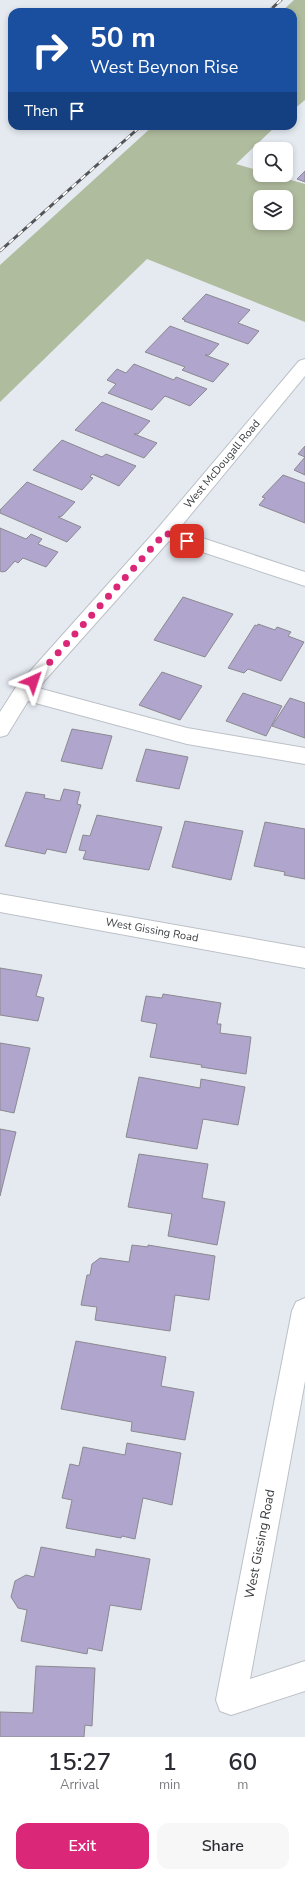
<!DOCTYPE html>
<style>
:root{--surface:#fff;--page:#f7f7f7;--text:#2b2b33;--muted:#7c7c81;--accent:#db2777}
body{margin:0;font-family:"Nunito Sans",sans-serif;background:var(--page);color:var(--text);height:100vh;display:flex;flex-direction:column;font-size:15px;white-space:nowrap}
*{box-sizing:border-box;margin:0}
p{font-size:13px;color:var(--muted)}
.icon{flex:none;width:22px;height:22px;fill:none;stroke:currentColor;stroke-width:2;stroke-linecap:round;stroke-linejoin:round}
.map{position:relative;height:1737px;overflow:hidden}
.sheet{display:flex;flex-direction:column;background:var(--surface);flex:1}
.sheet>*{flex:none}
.banner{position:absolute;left:8px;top:8px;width:289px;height:122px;border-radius:12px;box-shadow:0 2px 6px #0003;background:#1a4fa0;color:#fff;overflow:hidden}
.controls{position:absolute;left:253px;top:142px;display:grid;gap:8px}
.controls a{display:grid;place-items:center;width:40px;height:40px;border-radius:8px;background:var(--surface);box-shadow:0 2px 6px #0003;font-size:20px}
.pin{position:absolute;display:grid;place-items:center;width:34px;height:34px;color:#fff;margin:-17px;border-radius:8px;box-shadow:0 2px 6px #0006}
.me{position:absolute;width:44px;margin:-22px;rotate:42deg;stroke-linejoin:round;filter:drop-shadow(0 0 3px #0008)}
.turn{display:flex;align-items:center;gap:14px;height:84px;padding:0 16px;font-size:18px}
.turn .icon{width:52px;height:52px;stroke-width:2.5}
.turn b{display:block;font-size:28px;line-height:34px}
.then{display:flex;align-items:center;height:38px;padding:0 16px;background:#0003;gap:8px;font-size:15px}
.eta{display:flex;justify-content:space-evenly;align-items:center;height:68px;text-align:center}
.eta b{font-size:24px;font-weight:600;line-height:28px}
.cta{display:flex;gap:8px;margin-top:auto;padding:8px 16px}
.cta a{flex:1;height:46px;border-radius:12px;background:var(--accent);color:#fff;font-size:16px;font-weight:600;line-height:46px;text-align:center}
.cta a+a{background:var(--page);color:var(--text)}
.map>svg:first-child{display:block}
.green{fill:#b0bc9e;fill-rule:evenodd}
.building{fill:#b0a5cc;stroke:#8b8990}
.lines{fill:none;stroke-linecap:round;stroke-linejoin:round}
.minor-casing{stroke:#bcc1c7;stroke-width:2}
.minor{fill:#fff;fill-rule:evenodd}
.rail-casing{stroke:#525458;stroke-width:3}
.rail{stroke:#fff;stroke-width:2;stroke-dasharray:6;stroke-linecap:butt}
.route{stroke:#db2777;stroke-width:7;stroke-dasharray:0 12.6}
.labels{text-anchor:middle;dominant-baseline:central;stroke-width:3;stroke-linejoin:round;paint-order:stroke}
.street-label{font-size:11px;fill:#3a3c3f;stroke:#fff}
.near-street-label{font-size:13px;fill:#3a3c3f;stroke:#fff}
</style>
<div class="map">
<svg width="305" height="1737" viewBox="0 0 305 1737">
<rect width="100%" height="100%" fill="#e5eaf1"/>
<g class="green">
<path d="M 294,0 L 305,0 L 305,100 L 293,110 L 293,12 L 281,12 Z"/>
<path d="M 153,126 L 276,126 L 236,164 L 260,171 L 260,175 L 273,175 L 305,184 L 305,322 L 147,259 L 0,402 L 0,265 ZM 260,197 L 286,197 L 286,223 L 260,223 Z"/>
</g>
<g class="building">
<path d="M 305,171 L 305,182 L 297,179 Z"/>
<path d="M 206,294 L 250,310 L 238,323 L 259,331 L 248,344 L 184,321 L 185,320 L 182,319 Z"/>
<path d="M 170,326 L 219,344 L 209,355 L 205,355 L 229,364 L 213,382 L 182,370 L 185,367 L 145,352 Z"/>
<path d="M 134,364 L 174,380 L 176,377 L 207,389 L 190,406 L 165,396 L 152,410 L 108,393 L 116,384 L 107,380 L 117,369 L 126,373 Z"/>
<path d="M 102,402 L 150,421 L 138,434 L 134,434 L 157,443 L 144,458 L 75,430 Z"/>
<path d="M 62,440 L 102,457 L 106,454 L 136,466 L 119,486 L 92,474 L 90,477 L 93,478 L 82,490 L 33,470 Z"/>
<path d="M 305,446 L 305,475 L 294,470 L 305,457 L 298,454 Z"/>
<path d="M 283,475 L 305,483 L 305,523 L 259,505 L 265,498 L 262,497 Z"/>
<path d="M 27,482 L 75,502 L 62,516 L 58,517 L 81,527 L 67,542 L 0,513 L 0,510 Z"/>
<path d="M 0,528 L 26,539 L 31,534 L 42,539 L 38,544 L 58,552 L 46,567 L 23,558 L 18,563 L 15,561 L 6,571 L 2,572 L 0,571 Z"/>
<path d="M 183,597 L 233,614 L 205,657 L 154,640 Z"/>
<path d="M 258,624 L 275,630 L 277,627 L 291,632 L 288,636 L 304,642 L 281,681 L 248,669 L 244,673 L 228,668 L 255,625 L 257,626 Z"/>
<path d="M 162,672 L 202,686 L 180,720 L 139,705 Z"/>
<path d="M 243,693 L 282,706 L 266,736 L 226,721 Z"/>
<path d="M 290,698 L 305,703 L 305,738 L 272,726 Z"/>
<path d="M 72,729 L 112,736 L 102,769 L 61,761 Z"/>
<path d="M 146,749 L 188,757 L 179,789 L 136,781 Z"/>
<path d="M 64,789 L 80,792 L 77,804 L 81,805 L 66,853 L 47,849 L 45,854 L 5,846 L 26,792 L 45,795 L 44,798 L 60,801 Z"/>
<path d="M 97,815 L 162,827 L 149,870 L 83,859 L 86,851 L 79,850 L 83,835 L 90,836 Z"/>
<path d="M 185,821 L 243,831 L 231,880 L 172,867 Z"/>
<path d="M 265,822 L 305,829 L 305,879 L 284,875 L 285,872 L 254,866 Z"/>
<path d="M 0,968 L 42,975 L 36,996 L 44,998 L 38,1021 L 0,1015 Z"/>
<path d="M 163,994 L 221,1003 L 217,1024 L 221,1024 L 220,1033 L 251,1037 L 246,1074 L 201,1067 L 202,1065 L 150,1057 L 157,1024 L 141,1021 L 146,996 L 162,998 Z"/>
<path d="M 0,1043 L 30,1048 L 14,1113 L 0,1110 Z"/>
<path d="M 139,1077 L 200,1088 L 201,1079 L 245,1087 L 238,1125 L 203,1119 L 197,1149 L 126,1137 Z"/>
<path d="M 0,1129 L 16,1132 L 0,1196 Z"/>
<path d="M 139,1154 L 208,1164 L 202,1198 L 225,1202 L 217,1245 L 168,1236 L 172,1214 L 128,1207 Z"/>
<path d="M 132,1245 L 148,1247 L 148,1245 L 215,1256 L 209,1300 L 175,1295 L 170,1331 L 95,1320 L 97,1307 L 81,1305 L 87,1275 L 90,1275 L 92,1264 L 100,1258 L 129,1262 Z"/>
<path d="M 76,1341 L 166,1357 L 161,1386 L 194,1392 L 185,1440 L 131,1431 L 132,1422 L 61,1409 Z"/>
<path d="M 127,1443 L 181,1453 L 172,1505 L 143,1498 L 135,1539 L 122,1536 L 121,1538 L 66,1528 L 72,1500 L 62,1498 L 70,1464 L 79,1466 L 83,1447 L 125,1455 Z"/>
<path d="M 41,1547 L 95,1557 L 96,1549 L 150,1559 L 141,1610 L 110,1605 L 102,1651 L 88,1648 L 87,1654 L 21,1641 L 27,1610 L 18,1608 L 11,1597 L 15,1581 L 26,1575 L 34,1577 Z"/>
<path d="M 36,1666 L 95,1668 L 92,1726 L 85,1725 L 84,1737 L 0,1737 L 0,1712 L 33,1713 Z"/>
</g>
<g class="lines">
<g class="minor-casing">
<g id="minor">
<path d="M 305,359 L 305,376 L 178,530 L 305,572 L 305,586 L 169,541 L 38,688 L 187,728 L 305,748 L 305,764 L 187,744 L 28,701 L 7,735 L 0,737 L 0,712 L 16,687 L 158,528 L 299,361 Z"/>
<path d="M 0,894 L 305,948 L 305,968 L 0,912 Z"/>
<path d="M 305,1298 L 305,1381 L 250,1679 L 305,1661 L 305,1691 L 231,1715 L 220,1711 L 216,1700 L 292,1311 L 296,1302 Z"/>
</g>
</g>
<use href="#minor" class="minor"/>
<g class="rail-casing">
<g id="rail">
<path d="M 268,12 L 281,0"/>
<path d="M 0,251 L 141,126"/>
</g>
</g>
<use href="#rail" class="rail"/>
</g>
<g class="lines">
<path class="route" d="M 33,681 L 165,533 L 187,541"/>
</g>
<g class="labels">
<g class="street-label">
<text transform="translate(222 464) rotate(-50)">West McDougall Road</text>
<text transform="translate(152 930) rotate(10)">West Gissing Road</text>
</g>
<g class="near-street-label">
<text transform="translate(260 1544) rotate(-79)">West Gissing Road</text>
</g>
</g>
</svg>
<div class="controls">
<a><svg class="icon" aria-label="search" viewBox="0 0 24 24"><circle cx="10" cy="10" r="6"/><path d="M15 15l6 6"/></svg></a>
<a><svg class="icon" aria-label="layers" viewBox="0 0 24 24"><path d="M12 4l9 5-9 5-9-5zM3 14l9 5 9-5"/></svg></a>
</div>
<div class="pin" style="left:187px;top:541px;background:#d93025"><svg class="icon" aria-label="arrive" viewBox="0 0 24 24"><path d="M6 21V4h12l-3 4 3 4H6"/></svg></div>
<svg class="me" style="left:33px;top:681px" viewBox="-20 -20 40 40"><path d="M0-17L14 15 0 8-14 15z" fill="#db2777" stroke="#fff" stroke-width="4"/></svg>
<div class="banner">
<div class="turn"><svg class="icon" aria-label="right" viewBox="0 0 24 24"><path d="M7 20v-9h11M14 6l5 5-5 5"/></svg><div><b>50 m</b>West Beynon Rise</div></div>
<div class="then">Then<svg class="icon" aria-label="arrive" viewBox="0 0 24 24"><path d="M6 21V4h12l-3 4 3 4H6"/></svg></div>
</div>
</div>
<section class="sheet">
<div class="eta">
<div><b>15:27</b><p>Arrival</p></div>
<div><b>1</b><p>min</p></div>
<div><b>60</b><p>m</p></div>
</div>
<div class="cta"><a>Exit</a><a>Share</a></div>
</section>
